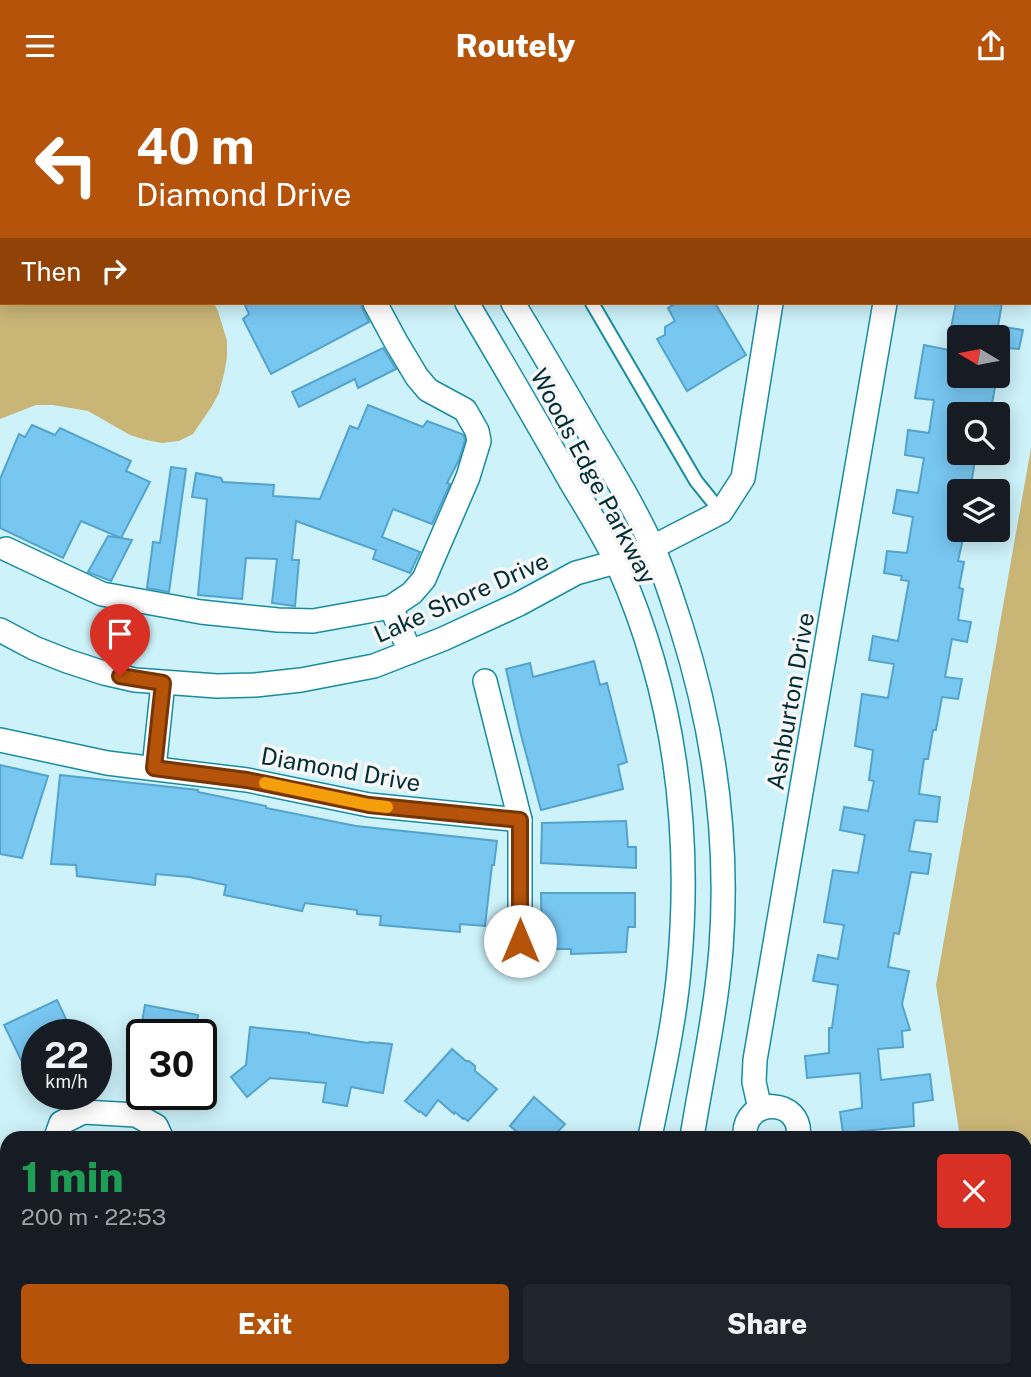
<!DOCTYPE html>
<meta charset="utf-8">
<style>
:root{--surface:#171b24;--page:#20242c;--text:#f1f3f6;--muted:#9ea1a6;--accent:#b45309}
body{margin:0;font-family:"Public Sans",sans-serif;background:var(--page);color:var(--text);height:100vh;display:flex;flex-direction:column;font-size:26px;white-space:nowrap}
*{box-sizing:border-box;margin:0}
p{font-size:23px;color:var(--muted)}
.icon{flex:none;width:38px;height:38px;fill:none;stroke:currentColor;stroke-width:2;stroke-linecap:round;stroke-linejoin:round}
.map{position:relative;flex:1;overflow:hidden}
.details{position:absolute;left:0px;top:1040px;width:1032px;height:247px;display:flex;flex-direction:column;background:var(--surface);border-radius:21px 21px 0 0;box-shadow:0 4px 18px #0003}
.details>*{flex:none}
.guide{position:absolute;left:0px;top:0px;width:1032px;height:214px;box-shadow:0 4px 18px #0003;background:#b45309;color:#fff;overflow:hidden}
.needle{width:46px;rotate:280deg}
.tools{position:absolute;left:947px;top:234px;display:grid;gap:14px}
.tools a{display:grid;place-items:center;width:63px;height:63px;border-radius:7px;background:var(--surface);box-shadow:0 4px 18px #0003;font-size:35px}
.speed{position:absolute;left:21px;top:928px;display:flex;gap:14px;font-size:35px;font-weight:700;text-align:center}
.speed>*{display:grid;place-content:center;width:91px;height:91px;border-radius:50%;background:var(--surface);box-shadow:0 4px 18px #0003;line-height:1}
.speed small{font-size:18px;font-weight:400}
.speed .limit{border:4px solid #111;border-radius:10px;background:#fff;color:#111}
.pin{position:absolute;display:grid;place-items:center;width:60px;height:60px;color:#fff;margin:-72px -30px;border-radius:50% 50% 50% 0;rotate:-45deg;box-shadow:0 0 7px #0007}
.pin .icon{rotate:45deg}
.me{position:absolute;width:77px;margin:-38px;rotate:0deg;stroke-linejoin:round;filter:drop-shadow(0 0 5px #0008)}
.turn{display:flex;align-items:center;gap:24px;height:147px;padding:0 21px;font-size:32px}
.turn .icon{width:91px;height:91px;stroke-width:2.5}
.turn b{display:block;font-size:49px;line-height:60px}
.then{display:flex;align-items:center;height:66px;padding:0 21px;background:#0003;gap:14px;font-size:26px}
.round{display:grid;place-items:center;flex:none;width:74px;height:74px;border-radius:7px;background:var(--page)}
.headline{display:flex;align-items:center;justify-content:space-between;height:119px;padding:0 21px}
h1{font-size:42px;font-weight:800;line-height:52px;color:#1e9e55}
.button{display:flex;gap:14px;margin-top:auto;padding:14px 21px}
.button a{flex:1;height:80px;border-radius:7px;background:var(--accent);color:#fff;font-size:28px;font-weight:800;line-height:80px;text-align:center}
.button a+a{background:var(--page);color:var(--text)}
header{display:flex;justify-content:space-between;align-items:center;height:91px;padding:0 21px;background:var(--accent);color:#fff;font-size:32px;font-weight:800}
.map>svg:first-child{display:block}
.green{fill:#c9b677}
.water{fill:#8ca0fa}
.building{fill:#78c7f1;stroke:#54a3cc;stroke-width:2}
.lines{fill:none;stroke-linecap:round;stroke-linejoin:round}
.service-casing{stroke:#198ca0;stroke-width:16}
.minor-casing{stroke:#198ca0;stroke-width:26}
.service{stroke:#fff;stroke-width:12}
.minor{stroke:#fff;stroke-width:23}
.route-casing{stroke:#753606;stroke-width:18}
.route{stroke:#b45309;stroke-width:12}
.slow{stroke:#f59e0b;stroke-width:12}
.labels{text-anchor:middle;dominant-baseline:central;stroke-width:7;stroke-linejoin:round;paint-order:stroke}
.street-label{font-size:24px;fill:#002d36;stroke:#f7f7f7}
</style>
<header><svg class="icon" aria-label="menu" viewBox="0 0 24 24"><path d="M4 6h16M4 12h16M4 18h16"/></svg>Routely<svg class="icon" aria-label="share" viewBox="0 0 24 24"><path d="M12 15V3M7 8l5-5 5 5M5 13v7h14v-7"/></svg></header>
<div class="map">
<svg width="1031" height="1286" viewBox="0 0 1031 1286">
<rect width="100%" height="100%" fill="#cdf2fa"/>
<g class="green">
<path d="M 0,66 L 2,66 L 2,212 L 214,212 L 218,220 L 227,250 L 227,267 L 224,283 L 219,302 L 212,315 L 193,343 L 179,350 L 162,352 L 146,349 L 130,344 L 88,320 L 53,314 L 36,314 L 0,328 Z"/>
<path d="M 1031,357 L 1031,1286 L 683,1286 L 685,1279 L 1026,1279 L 1026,1046 L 960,1046 L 936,894 Z"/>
</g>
<path class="water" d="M 0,0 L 256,0 L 257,2 L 2,2 L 2,56 L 0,55 Z"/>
<g class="building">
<path d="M 244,212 L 361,212 L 363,219 L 369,231 L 271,283 L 243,228 L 249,223 Z"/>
<path d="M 676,212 L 715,212 L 746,264 L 687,300 L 657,248 L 665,244 L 665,236 L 675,230 L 668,217 Z"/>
<path d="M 956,212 L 1002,212 L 998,235 L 1023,239 L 1019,258 L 998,256 L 998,237 L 996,247 L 949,247 Z"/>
<path d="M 924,254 L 959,261 L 959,285 L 997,285 L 990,324 L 959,324 L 959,362 L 976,362 L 970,401 L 959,401 L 959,439 L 965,439 L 958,470 L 964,471 L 959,497 L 963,498 L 958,529 L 971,531 L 967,551 L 952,548 L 945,586 L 962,588 L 958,608 L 942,606 L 936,639 L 933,639 L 928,668 L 924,668 L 919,703 L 940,706 L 937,731 L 915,729 L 909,760 L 931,763 L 928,783 L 911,781 L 899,843 L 894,842 L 888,876 L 909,880 L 902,913 L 910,939 L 902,940 L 903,956 L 878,958 L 881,989 L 930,983 L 933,1009 L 913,1012 L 914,1035 L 843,1042 L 840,1021 L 862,1017 L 860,982 L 807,987 L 805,965 L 829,962 L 829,937 L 832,937 L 838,894 L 813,890 L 818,864 L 838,868 L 844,834 L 824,831 L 833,779 L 858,782 L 865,744 L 840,739 L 844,716 L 868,720 L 874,690 L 869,689 L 873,659 L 855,655 L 862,603 L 888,607 L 894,573 L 869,569 L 873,545 L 898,550 L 909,490 L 901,489 L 902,485 L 884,482 L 887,460 L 907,462 L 913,426 L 893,422 L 897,399 L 918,402 L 924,367 L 905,364 L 908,339 L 929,342 L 934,309 L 915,307 Z"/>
<path d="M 383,257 L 396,278 L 358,297 L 355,288 L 299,316 L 292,301 Z"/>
<path d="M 368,314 L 423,336 L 427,330 L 462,343 L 464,345 L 465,349 L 459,369 L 447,392 L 450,393 L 432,433 L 393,418 L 382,446 L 420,461 L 410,482 L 373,468 L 376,459 L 296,430 L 292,469 L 299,469 L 295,515 L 272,512 L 277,468 L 246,467 L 242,508 L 198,504 L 207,408 L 192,406 L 196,382 L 221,387 L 223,391 L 274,394 L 273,405 L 320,408 L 350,335 L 358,338 Z"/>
<path d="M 32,334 L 55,344 L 60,337 L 131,370 L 126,380 L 150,391 L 121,447 L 132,449 L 111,490 L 88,481 L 108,445 L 121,447 L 81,430 L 63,467 L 0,437 L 0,388 L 19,343 L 25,346 Z"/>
<path d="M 171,376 L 186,378 L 169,501 L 147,497 L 153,451 L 160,452 Z"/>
<path d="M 594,570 L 600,594 L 607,592 L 627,671 L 618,674 L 623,698 L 541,719 L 520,640 L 506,578 L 530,572 L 533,586 Z"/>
<path d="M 0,674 L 48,685 L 22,767 L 0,763 Z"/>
<path d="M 60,684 L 198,699 L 198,701 L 266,715 L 266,717 L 356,735 L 497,750 L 494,774 L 492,774 L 485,835 L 460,833 L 460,841 L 380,834 L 381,825 L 357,823 L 357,819 L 305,812 L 302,820 L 224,804 L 226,794 L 189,786 L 156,783 L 155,794 L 77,785 L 76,774 L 51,773 Z"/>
<path d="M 626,730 L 628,756 L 636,756 L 636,777 L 541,772 L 542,732 Z"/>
<path d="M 541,802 L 635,802 L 635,836 L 628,836 L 626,861 L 571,863 L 571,858 L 542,858 Z"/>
<path d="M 57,909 L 73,943 L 37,943 L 37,980 L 28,962 L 23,973 L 4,934 Z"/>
<path d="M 145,914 L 198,924 L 196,943 L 140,943 Z"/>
<path d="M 250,936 L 309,942 L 309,943 L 368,952 L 370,951 L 392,953 L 383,1002 L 351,996 L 347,1015 L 323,1011 L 326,992 L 270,987 L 247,1006 L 231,986 L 246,974 Z"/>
<path d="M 452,958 L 466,970 L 469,970 L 475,975 L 475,980 L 497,998 L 468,1030 L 464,1027 L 463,1028 L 455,1021 L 454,1023 L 438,1009 L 426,1025 L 420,1020 L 419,1021 L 405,1010 Z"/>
<path d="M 534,1006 L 565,1033 L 553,1046 L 523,1046 L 510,1035 Z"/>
</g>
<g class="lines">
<g class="service-casing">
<g id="service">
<path d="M 476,0 L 477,2"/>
<path d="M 592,212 L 696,390 L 721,421"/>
</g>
</g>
<g class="minor-casing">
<g id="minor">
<path d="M 357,0 L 357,2"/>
<path d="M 399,0 L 399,2"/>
<path d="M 805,2 L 805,0"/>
<path d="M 944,2 L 946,0"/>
<path d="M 467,212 C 502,271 537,331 571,391 C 587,418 605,446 618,474 C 675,602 692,741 679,879 C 674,935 661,991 650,1046"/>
<path d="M 513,212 C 540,257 567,303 593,348 C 614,383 635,418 652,455 C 664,480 672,508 681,535 C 714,639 729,749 721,858 C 716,921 702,984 692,1046"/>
<path d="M 6,458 L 102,503 L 201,521 L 278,529 L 313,530 L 391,516 L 412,502 L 424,488 L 468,386 L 479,350 L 477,340 L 465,319 L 428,299 L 417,286 L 396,251 L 375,212"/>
<path d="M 391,516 L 410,561"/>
<path d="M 0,539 L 34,557 L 67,570 L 104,582 L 135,589 L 217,595 L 255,594 L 301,589 L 374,575 L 443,548 L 519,513 L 576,482 L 616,471 L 653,456 L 721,421 L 743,387 L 771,212"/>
<path d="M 485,590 L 520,729 L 520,850"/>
<path d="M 0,649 L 107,672 L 247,689 L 369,714 L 520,729"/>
<path d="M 154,677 L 163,592"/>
<path d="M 760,1018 L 754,991 L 755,969 L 885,212"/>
<path d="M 56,1046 L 61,1032 L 83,1021 L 136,1024 L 156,1035 L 161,1046"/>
<path d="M 745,1046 C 742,1004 804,1007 798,1046"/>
<path d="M 419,1286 L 420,1279"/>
<path d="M 605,1286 L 607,1279"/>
<path d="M 650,1286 L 651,1279"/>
</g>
</g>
<use href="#service" class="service"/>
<use href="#minor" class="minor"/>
</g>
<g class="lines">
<g class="route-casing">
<path id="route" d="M 120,585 L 163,592 L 154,677 L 247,689 L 369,714 L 520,729 L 520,850"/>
</g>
<use href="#route" class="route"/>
<path class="slow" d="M 265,692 L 369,714 L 387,716"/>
</g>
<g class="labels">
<g class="street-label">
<text transform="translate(594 385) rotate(62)">Woods Edge Parkway</text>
<text transform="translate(461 506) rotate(-24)">Lake Shore Drive</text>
<text transform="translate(790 610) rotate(-80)">Ashburton Drive</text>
<text transform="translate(341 678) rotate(10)">Diamond Drive</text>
</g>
</g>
</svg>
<div class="tools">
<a><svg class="needle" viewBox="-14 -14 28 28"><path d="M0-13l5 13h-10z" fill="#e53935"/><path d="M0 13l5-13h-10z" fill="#9ea1a6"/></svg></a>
<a><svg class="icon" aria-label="search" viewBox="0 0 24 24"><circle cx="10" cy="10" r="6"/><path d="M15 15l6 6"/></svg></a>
<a><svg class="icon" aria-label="layers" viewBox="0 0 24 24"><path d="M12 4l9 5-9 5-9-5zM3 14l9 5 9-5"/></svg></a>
</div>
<div class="speed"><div>22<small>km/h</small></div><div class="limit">30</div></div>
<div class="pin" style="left:120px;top:585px;background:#d93025"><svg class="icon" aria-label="arrive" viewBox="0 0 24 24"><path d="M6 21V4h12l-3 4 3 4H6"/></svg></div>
<svg class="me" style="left:520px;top:850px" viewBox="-20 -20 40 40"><circle r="19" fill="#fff"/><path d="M0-13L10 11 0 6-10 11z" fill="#b45309"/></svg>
<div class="guide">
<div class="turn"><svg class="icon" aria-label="left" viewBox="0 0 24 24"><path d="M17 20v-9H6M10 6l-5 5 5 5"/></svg><div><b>40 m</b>Diamond Drive</div></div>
<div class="then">Then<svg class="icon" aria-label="right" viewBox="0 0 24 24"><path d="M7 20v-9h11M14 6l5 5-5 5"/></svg></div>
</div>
<section class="details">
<div class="headline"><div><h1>1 min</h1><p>200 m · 22:53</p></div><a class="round" style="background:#d93025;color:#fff"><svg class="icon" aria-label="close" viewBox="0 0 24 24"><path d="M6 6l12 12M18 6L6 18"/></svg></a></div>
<div class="button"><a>Exit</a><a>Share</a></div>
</section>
</div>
